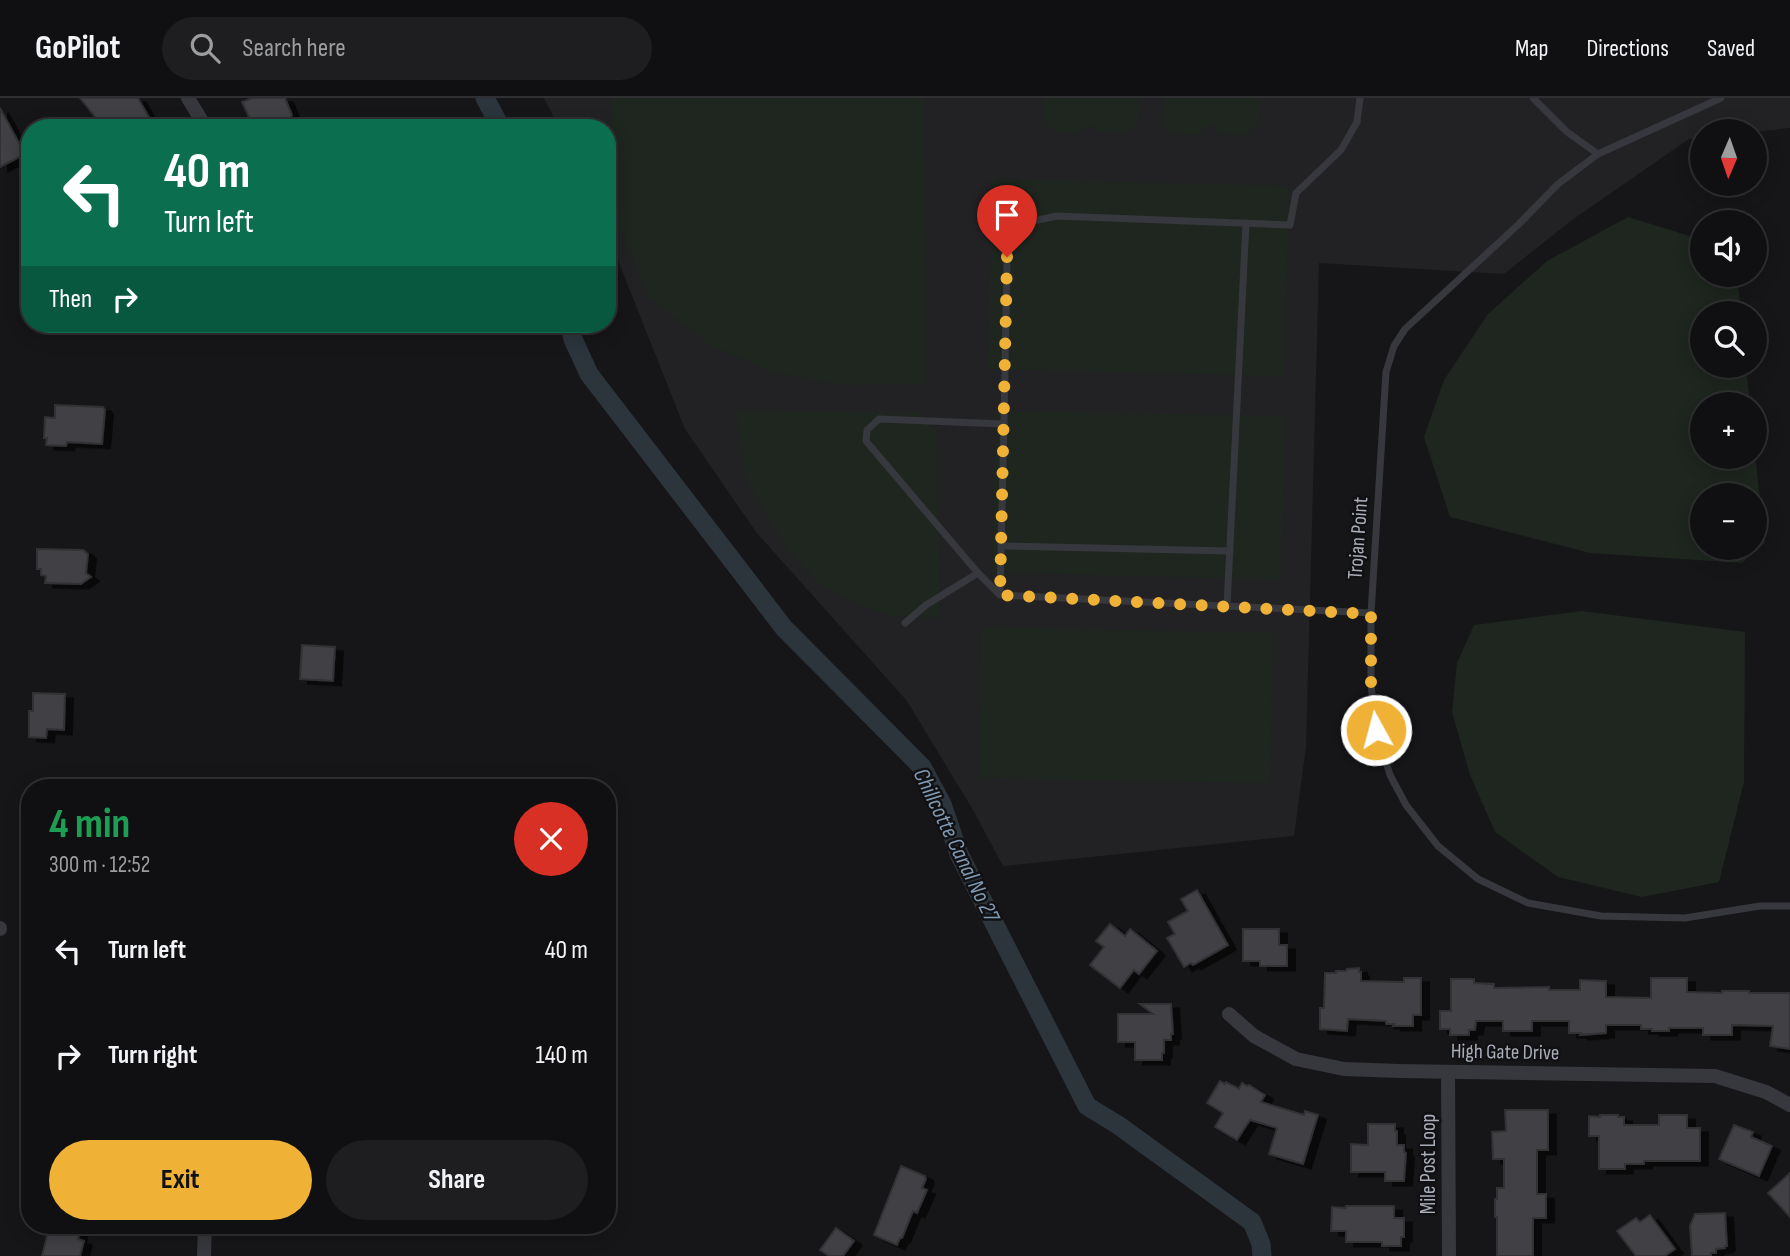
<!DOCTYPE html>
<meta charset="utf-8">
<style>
:root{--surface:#101012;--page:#1e1e20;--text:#f1f3f6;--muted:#9c9d9f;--line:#303032;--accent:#f0b236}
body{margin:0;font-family:"Sofia Sans Condensed",sans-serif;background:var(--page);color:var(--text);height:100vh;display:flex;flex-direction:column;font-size:26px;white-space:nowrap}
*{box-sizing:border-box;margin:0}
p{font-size:23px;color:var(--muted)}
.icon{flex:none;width:38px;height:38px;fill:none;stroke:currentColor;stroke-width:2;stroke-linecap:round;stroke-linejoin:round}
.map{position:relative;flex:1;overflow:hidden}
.drawer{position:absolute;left:21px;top:681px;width:595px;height:455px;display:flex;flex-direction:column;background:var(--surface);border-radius:28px;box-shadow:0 4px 18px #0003,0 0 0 2px var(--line)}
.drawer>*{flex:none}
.banner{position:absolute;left:21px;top:21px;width:595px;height:214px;border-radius:28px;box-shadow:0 4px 18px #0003,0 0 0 2px var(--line);background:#0b6e4f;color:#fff;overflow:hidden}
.needle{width:46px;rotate:182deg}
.buttons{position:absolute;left:1690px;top:21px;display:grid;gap:14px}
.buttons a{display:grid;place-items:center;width:77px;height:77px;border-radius:50%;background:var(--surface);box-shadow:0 4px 18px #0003,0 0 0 2px var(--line);font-size:35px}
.pin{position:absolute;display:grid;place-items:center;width:60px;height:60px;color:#fff;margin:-72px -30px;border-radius:50% 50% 50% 0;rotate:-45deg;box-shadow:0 0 7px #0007}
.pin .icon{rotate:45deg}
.me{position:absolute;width:77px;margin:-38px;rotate:353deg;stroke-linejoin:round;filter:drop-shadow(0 0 5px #0008)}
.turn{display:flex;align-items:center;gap:24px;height:147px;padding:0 28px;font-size:32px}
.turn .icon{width:91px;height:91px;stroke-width:2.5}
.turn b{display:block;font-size:49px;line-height:60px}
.then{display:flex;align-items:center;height:66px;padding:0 28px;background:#0003;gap:14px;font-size:26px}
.round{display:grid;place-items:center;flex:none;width:74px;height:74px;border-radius:37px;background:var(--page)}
.head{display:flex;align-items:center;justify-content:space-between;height:119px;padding:0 28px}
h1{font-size:42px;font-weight:700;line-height:52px;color:#1e9e55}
.primary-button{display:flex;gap:14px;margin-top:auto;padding:14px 28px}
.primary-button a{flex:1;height:80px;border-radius:42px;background:var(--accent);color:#111;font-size:28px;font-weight:700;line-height:80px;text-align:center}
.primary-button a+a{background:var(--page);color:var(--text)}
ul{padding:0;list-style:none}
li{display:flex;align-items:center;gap:21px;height:105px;padding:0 28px}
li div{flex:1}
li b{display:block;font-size:26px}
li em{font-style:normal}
header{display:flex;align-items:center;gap:42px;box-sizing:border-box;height:98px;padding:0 35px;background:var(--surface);border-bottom:2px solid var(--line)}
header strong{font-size:33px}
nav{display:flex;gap:38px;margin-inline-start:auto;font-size:24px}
.search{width:490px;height:63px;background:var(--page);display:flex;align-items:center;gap:18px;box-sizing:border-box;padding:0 24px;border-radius:38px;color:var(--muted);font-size:26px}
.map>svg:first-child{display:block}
.built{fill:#222225}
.green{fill:#1e261f;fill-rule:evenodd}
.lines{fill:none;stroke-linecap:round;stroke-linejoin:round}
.canal{stroke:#2c353c;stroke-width:19}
.building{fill:#404145;stroke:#303034;stroke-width:2;filter:url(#shadow)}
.service{stroke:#37383d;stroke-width:7}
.minor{stroke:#37383d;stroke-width:14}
.route{stroke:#f0b236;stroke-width:12;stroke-dasharray:0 21.6}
.labels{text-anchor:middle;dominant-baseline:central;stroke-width:5;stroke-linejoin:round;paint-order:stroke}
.street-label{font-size:21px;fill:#a8adb8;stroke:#111113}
.water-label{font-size:23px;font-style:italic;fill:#7f9ab2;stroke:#111113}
</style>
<header>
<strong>GoPilot</strong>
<div class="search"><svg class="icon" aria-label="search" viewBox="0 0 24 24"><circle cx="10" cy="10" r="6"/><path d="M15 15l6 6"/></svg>Search here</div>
<nav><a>Map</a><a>Directions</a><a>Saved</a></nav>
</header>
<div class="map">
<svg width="1790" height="1158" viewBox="0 0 1790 1158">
<defs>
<filter id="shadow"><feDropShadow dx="8" dy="4.5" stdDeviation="0" flood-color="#0009"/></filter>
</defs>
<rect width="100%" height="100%" fill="#161618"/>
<path class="built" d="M 544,0 L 1790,0 L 1790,30 L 1755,34 L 1703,33 L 1703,40 L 1689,41 L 1572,122 L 1504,176 L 1319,165 L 1306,649 L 1294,738 L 1003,768 L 973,712 L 907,603 L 756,434 L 685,331 L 607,135 L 607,30 L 559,30 Z"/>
<g class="green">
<path d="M 613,0 L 924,0 L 925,286 L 840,287 L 768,273 L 709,246 L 650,200 L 621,134 L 608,54 Z"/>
<path d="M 1044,0 L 1139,0 L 1138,25 L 1129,34 L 1096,33 L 1093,26 L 1080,35 L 1054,34 L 1044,23 Z"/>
<path d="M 1163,0 L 1259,0 L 1258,27 L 1246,37 L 1218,36 L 1212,24 L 1198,37 L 1171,35 L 1162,27 Z"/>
<path d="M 992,81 L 1289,88 L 1284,278 L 988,271 Z"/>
<path d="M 1628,119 L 1703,142 L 1703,177 L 1737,177 L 1741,215 L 1703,215 L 1703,268 L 1746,268 L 1750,306 L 1703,306 L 1703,359 L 1755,359 L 1755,356 L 1765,445 L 1742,465 L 1590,455 L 1450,419 L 1424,339 L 1444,282 L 1488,216 L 1547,163 ZM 1755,397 L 1755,450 L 1703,450 L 1703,397 Z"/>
<path d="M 736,313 L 920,315 L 936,332 L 940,520 L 891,518 L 852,504 L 817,484 L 785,448 L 746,381 Z"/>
<path d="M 996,313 L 1285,318 L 1281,482 L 992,474 Z"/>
<path d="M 1582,513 L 1745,534 L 1744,684 L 1719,784 L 1642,799 L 1558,779 L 1495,734 L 1470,677 L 1452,614 L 1457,565 L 1474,527 Z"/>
<path d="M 982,529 L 1273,535 L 1270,685 L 979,680 Z"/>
</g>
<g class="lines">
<g class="canal">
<path d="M 485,0 L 501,30"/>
<path d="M 569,226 L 573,241 L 589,276 L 784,530 L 922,669 L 942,706 L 959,756 L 1087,1008 L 1118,1027 L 1252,1124 L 1261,1146 L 1262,1158"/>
</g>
</g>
<g class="building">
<path d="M 80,0 L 138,0 L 155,30 L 104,30 Z"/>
<path d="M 252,0 L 285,0 L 292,17 L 289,23 L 274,30 L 227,30 L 249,19 L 242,4 Z"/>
<path d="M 0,10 L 25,56 L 0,69 Z"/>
<path d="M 55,307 L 103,309 L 105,312 L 102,346 L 67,344 L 66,348 L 46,347 L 47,340 L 44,340 L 45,319 L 55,320 Z"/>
<path d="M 37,451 L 83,452 L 88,456 L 86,475 L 91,479 L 81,486 L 45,485 L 46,478 L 41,477 L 41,471 L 37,471 Z"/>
<path d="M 302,547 L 335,549 L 333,583 L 300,581 Z"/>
<path d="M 33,595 L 65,596 L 64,632 L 47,631 L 46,640 L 29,639 L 29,613 L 33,613 Z"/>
<path d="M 1197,792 L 1228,847 L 1193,867 L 1191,865 L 1184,869 L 1167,840 L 1175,836 L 1168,824 L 1188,813 L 1181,801 Z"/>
<path d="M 1110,826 L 1125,838 L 1130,831 L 1157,853 L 1139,876 L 1134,872 L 1120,890 L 1090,867 L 1104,849 L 1096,843 Z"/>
<path d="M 1243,831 L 1279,831 L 1279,847 L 1287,847 L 1287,868 L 1260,868 L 1260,863 L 1243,863 Z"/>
<path d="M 1359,870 L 1359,874 L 1361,874 L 1361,883 L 1404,884 L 1404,880 L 1421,880 L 1421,917 L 1413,917 L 1413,928 L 1393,928 L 1394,926 L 1386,926 L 1386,923 L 1348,921 L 1347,933 L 1320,931 L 1320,910 L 1324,910 L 1325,875 L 1336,875 L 1336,873 L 1346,873 L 1347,871 Z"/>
<path d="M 1651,880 L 1687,880 L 1687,894 L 1722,895 L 1722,893 L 1749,893 L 1749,895 L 1790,895 L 1790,951 L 1770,948 L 1773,928 L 1732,927 L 1732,937 L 1703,937 L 1703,930 L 1669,930 L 1669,933 L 1652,933 L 1652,931 L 1641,931 L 1641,927 L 1606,927 L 1606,935 L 1580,937 L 1581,935 L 1569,935 L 1569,923 L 1532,923 L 1532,933 L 1503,933 L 1503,923 L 1476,923 L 1475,932 L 1469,932 L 1469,937 L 1450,937 L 1450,931 L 1440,931 L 1440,913 L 1451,913 L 1451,881 L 1474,881 L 1474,885 L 1494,886 L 1494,890 L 1549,889 L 1549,892 L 1580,892 L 1580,882 L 1606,883 L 1606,899 L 1651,900 Z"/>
<path d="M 1140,906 L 1171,906 L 1173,936 L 1171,936 L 1171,942 L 1164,942 L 1164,955 L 1162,955 L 1162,962 L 1135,962 L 1135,944 L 1118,944 L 1118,916 L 1153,916 Z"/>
<path d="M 1220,983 L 1225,986 L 1226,984 L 1239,991 L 1242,985 L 1247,988 L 1249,987 L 1265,997 L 1261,1004 L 1304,1017 L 1305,1013 L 1318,1017 L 1303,1066 L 1269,1056 L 1277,1030 L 1250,1022 L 1237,1042 L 1215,1029 L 1223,1015 L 1207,1005 Z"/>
<path d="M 1505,1012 L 1548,1012 L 1548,1052 L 1537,1052 L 1537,1096 L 1546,1096 L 1546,1120 L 1533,1120 L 1533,1158 L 1497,1158 L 1497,1119 L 1495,1119 L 1495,1101 L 1497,1101 L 1497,1090 L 1504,1090 L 1504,1061 L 1493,1061 L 1492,1034 L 1506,1033 Z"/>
<path d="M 1600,1017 L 1618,1017 L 1618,1019 L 1624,1019 L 1624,1027 L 1659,1027 L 1659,1017 L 1687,1017 L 1687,1030 L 1700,1030 L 1700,1063 L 1644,1063 L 1644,1066 L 1625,1066 L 1625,1071 L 1599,1071 L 1599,1038 L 1589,1038 L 1589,1018 L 1600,1019 Z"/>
<path d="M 1368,1026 L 1395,1026 L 1395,1033 L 1397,1033 L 1397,1047 L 1404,1047 L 1404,1054 L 1406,1055 L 1404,1083 L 1385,1083 L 1385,1074 L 1351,1074 L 1351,1046 L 1368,1047 Z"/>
<path d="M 1734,1027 L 1753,1034 L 1751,1039 L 1772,1048 L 1759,1078 L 1719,1061 Z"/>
<path d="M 901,1068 L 925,1078 L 926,1081 L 922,1090 L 927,1092 L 917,1115 L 913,1113 L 902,1140 L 900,1140 L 897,1147 L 874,1137 Z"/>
<path d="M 1790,1075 L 1790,1119 L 1768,1095 Z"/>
<path d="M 1346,1108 L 1394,1108 L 1394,1120 L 1404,1120 L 1404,1139 L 1401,1139 L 1401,1148 L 1382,1148 L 1382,1144 L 1346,1144 L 1346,1133 L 1331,1133 L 1332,1109 L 1346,1110 Z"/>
<path d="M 1725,1115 L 1727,1148 L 1725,1148 L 1725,1150 L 1716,1151 L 1716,1155 L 1711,1155 L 1711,1158 L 1692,1158 L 1690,1128 L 1695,1116 Z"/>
<path d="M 1650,1117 L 1675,1151 L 1665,1158 L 1636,1158 L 1617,1133 L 1636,1120 L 1640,1124 Z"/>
<path d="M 59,1127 L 81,1127 L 78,1141 L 84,1143 L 80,1158 L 42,1158 L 48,1134 L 57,1136 Z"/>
<path d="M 836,1130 L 854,1143 L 843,1158 L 829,1158 L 820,1152 Z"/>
</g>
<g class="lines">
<g class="service">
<path d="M 1533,0 L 1567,34 L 1598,56"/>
<path d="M 1721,0 L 1598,56 L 1558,86 L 1519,126 L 1405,231 L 1394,248 L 1386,274 L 1371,515 L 1371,587 L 1376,632 L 1390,677 L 1406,707 L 1438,748 L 1478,781 L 1528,805 L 1601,818 L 1685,820 L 1760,808 L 1790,808"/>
<path d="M 1004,326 L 1007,159 L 1014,138 L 1033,123 L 1057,118 L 1290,127 L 1296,95 L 1341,52 L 1357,24 L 1360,0"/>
<path d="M 1002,448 L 1230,453"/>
<path d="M 1000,497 L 1004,326 L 879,321 L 867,332 L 866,343 L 978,475 L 1000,497 L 1371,515"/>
<path d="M 1227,508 L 1246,125"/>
<path d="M 905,525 L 926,507 L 978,475"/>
</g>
<g class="minor">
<path d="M 188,0 L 206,30"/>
<path d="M 0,830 L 0,831"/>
<path d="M 1229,916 L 1254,938 L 1296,961 L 1344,971 L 1399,973 L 1715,978 L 1766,994 L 1790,1007"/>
<path d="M 1448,974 L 1449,1158"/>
<path d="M 204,1158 L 205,1127"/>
</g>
</g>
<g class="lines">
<path class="route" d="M 1007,159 L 1000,497 L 1371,516 L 1371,587 L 1376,632"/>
</g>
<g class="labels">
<g class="street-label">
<text transform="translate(1358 440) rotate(-86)">Trojan Point</text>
<text transform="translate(1505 954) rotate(1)">High Gate Drive</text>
<text transform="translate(1428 1066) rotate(-90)">Mile Post Loop</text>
</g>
<g class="water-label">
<text transform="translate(956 747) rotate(64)">Chillcotte Canal No 27</text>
</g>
</g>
</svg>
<div class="buttons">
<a><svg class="needle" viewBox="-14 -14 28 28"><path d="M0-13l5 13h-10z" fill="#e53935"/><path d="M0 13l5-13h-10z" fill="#9c9d9f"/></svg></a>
<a><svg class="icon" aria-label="sound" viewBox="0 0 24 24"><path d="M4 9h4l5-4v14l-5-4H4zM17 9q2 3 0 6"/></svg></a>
<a><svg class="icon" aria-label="search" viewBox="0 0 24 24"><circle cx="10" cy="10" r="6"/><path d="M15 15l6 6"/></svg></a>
<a>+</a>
<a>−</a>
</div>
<div class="pin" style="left:1007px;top:159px;background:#d93025"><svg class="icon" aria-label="arrive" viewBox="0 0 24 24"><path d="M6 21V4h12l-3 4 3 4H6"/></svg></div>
<svg class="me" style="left:1376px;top:632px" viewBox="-20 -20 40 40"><circle r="17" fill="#f0b236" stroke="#fff" stroke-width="3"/><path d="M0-11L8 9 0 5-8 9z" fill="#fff"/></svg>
<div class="banner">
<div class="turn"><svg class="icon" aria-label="left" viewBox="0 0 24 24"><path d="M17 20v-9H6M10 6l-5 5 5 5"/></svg><div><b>40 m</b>Turn left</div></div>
<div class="then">Then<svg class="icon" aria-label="right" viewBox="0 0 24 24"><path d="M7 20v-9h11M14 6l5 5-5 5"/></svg></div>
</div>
<section class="drawer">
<div class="head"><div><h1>4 min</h1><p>300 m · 12:52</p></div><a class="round" style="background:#d93025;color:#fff"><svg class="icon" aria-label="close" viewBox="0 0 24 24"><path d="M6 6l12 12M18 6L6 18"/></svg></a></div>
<ul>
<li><svg class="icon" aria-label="left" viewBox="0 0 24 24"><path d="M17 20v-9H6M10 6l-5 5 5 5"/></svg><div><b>Turn left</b></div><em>40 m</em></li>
<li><svg class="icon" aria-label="right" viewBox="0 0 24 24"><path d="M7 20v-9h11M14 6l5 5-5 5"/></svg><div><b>Turn right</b></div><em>140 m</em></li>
</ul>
<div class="primary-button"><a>Exit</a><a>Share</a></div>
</section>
</div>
